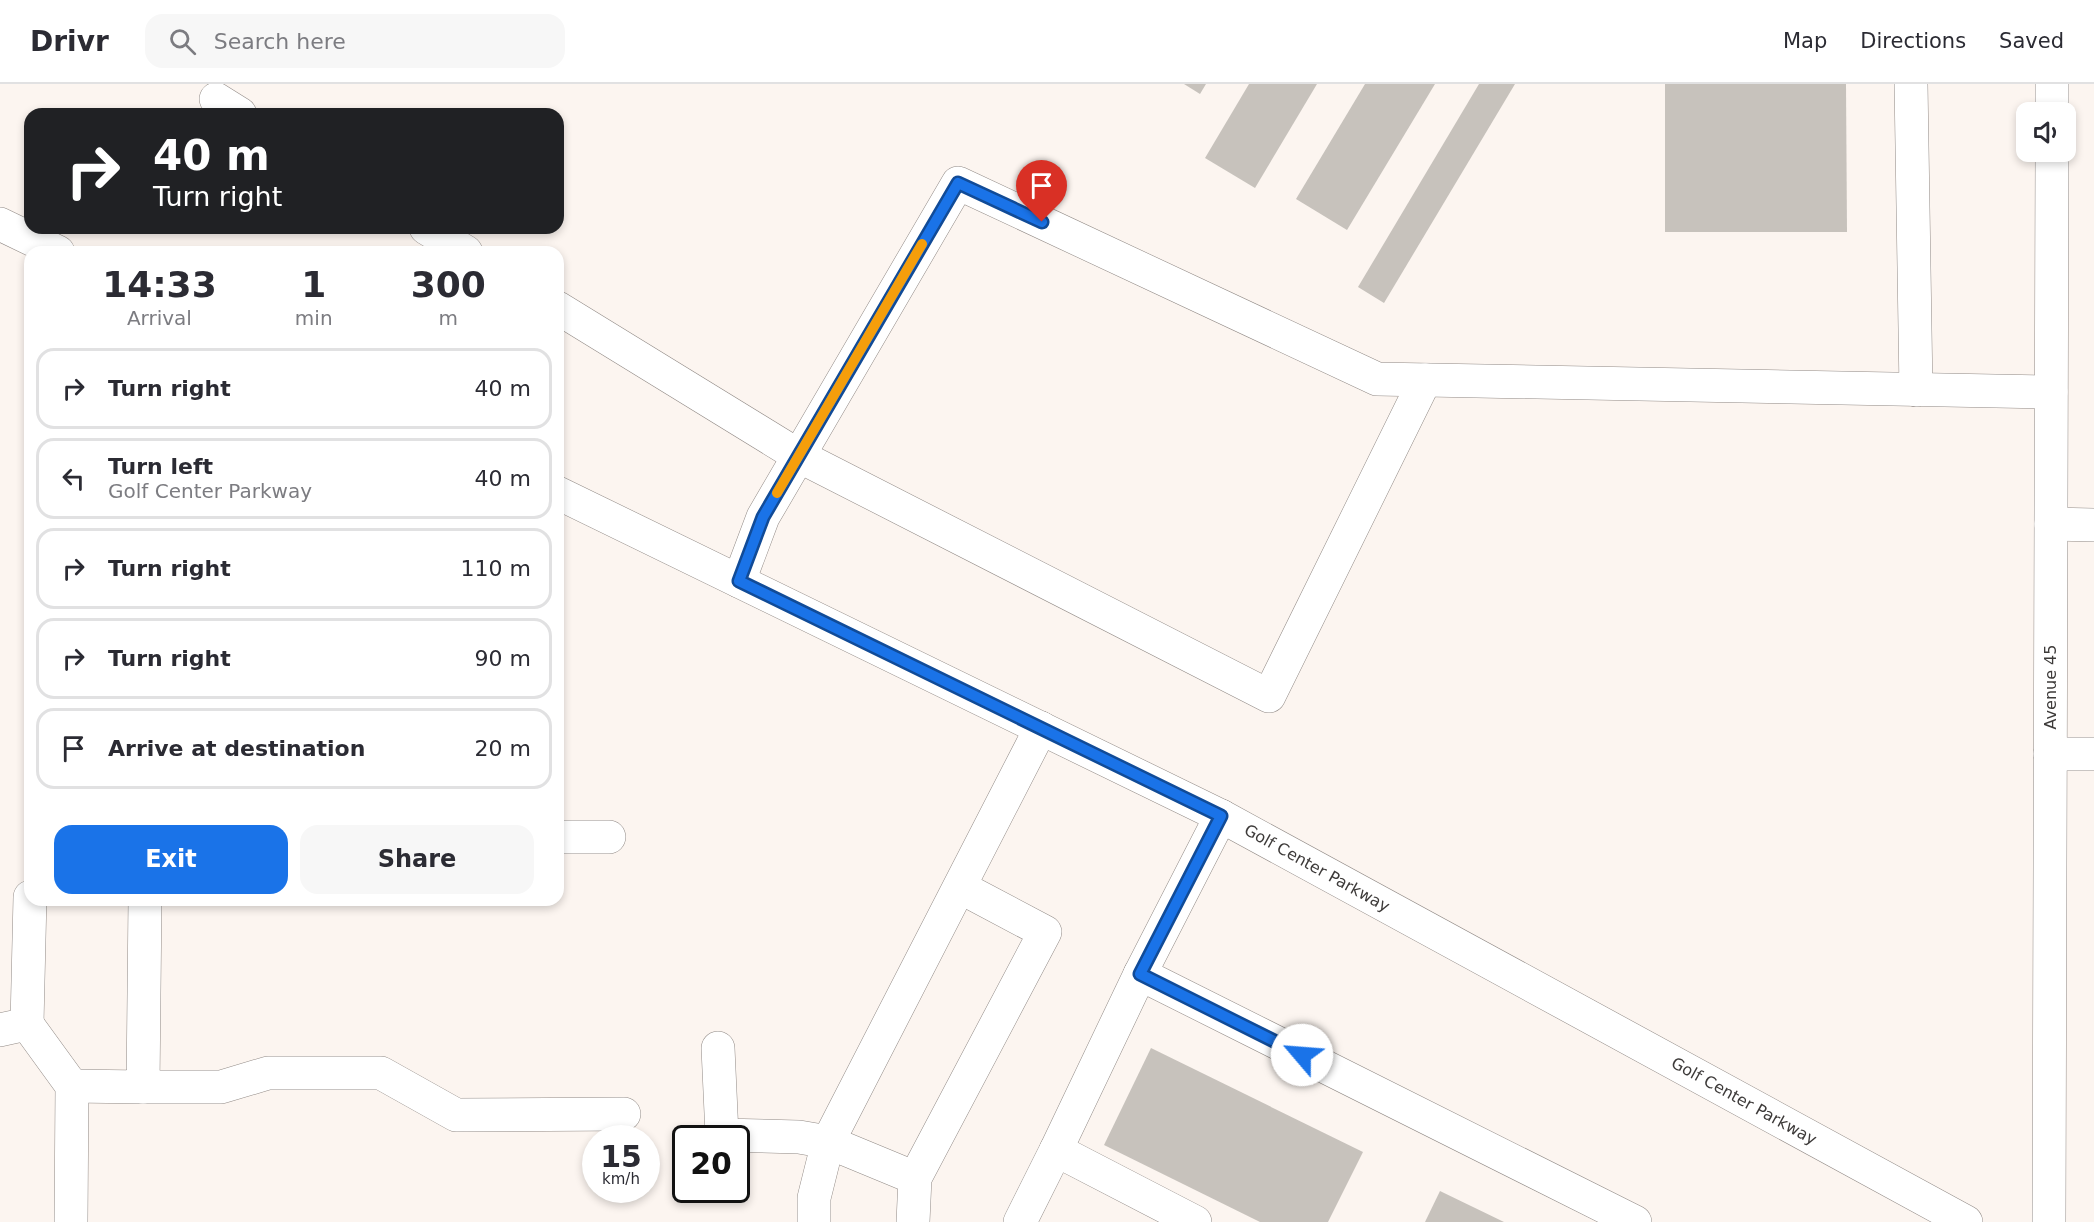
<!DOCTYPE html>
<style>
:root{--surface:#fff;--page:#f7f7f7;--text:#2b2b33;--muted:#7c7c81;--line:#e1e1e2;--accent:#1a73e8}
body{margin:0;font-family:"DejaVu Sans",sans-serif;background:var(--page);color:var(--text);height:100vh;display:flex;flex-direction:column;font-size:22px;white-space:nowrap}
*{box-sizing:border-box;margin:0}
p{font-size:20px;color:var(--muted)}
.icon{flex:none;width:33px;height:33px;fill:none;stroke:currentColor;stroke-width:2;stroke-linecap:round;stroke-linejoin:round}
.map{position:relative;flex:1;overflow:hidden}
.side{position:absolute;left:24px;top:162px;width:540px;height:660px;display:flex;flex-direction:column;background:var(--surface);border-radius:18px;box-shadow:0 3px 9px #0003}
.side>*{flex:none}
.guide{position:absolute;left:24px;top:24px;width:540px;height:126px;border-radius:18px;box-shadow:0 3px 9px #0003;background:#202124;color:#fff;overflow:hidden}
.controls{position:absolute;left:2016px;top:18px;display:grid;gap:12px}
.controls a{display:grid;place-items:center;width:60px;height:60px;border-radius:12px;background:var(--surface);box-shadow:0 3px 9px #0003;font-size:30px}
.speed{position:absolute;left:582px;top:1041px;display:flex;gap:12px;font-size:30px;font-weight:700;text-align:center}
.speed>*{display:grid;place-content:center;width:78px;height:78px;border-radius:50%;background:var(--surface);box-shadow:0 3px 9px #0003;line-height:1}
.speed small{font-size:15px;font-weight:400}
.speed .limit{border:3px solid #111;border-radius:9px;background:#fff;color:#111}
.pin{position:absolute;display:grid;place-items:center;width:51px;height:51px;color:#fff;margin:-62px -26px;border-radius:50% 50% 50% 0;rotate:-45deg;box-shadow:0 0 6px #0007}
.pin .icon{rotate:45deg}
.me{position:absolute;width:66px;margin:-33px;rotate:297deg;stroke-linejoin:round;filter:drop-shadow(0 0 4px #0008)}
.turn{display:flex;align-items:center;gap:21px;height:126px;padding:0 30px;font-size:27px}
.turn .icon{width:78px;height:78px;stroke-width:2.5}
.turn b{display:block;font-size:42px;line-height:51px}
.eta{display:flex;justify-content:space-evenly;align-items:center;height:102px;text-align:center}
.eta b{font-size:36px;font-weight:600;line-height:42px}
.button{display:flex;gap:12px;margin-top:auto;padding:12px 30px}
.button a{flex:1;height:69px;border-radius:18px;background:var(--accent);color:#fff;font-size:24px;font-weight:600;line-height:69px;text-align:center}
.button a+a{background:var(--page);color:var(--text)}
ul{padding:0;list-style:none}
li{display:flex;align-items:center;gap:18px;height:81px;margin:0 12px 9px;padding:0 18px;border:3px solid var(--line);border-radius:18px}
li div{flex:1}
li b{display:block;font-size:22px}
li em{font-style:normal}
header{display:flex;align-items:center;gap:36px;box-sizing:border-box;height:84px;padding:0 30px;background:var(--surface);border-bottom:2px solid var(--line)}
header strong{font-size:28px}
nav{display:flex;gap:33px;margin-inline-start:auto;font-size:21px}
.search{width:420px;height:54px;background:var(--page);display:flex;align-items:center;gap:15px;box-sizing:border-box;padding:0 21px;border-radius:18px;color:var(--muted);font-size:22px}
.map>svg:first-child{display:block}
.building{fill:#c7c2bc}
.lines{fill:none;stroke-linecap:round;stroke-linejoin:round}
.minor-casing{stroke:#928b87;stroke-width:34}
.major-casing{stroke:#928b87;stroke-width:34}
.minor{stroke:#fff;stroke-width:33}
.major{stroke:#fff;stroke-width:33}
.route-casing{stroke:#114b97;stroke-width:15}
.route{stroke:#1a73e8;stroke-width:10}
.slow{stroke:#f59e0b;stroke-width:10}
.labels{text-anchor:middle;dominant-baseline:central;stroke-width:4.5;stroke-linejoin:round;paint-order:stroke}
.street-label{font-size:16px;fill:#3d3a39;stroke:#fff}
</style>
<header>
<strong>Drivr</strong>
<div class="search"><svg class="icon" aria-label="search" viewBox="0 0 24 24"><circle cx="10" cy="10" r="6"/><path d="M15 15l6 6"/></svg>Search here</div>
<nav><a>Map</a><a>Directions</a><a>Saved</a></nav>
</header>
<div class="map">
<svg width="2094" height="1138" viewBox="0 0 2094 1138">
<rect width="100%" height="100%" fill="#fcf5f0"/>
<g class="building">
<path d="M 1184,0 L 1206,0 L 1200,10 Z"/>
<path d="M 1249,0 L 1317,0 L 1255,104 L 1205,74 Z"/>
<path d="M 1365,0 L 1435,0 L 1347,146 L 1296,115 Z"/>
<path d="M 1479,0 L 1515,0 L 1384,219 L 1358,203 Z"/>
<path d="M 1665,0 L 1846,0 L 1847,148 L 1665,148 Z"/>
<path d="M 1151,964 L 1363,1068 L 1328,1138 L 1260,1138 L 1104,1061 Z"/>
<path d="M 1440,1107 L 1504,1138 L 1425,1138 Z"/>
</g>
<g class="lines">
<g class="minor-casing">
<g id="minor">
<path d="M 1911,0 L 1916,306"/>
<path d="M 216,15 L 240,30"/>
<path d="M 2052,28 L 2052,0"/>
<path d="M 426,144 L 466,168"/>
<path d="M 558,224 L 799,372 L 1269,612 L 1425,296"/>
<path d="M 2051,440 L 2094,441"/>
<path d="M 739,497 L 763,433 L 958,99 L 1377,295 L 2051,308"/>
<path d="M 2050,670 L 2094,670"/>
<path d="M 558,753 L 609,753"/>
<path d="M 1140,890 L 1221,732"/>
<path d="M 27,940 L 30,813"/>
<path d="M 0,946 L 27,940 L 72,1002 L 71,1138"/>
<path d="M 718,964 L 722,1051 L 799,1053 L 828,1058 L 915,1094"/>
<path d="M 72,1002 L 143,1003 L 145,816"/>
<path d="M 143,1003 L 221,1003 L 268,989 L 381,989 L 456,1031 L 624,1030"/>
<path d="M 1056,1066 L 1140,890 L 1635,1138"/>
<path d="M 814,1138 L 814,1114 L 828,1058 L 1041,644"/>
<path d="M 913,1138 L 915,1094 L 1045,848 L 960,803"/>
<path d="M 1020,1138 L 1056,1066 L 1195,1138"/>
<path d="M 2049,1138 L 2052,68"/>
</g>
</g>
<g class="major-casing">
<g id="major">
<path d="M 0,140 L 58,168"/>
<path d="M 558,409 L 1221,732 L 1966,1138"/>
</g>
</g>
<use href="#minor" class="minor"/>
<use href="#major" class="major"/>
</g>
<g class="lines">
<g class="route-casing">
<path id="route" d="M 1042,138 L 958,99 L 763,433 L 739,497 L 1221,732 L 1140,890 L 1302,971"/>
</g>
<use href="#route" class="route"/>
<path class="slow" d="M 777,409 L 922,160"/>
</g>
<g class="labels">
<g class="street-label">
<text transform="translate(2050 603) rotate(-90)">Avenue 45</text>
<text transform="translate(1317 784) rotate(29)">Golf Center Parkway</text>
<text transform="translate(1744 1017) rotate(29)">Golf Center Parkway</text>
</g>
</g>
</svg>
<div class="controls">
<a><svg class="icon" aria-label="sound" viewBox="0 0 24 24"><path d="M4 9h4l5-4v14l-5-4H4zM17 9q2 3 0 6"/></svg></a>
</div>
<div class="speed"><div>15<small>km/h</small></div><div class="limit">20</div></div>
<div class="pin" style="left:1042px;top:138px;background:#d93025"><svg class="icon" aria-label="arrive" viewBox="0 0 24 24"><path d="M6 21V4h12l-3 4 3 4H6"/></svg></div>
<svg class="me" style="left:1302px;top:971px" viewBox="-20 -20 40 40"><circle r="19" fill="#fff"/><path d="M0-13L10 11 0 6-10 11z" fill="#1a73e8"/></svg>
<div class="guide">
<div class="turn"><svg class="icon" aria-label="right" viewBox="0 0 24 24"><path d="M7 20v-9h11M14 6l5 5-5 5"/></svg><div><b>40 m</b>Turn right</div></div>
</div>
<section class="side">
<div class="eta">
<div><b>14:33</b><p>Arrival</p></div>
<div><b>1</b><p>min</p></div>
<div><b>300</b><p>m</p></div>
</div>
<ul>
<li><svg class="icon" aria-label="right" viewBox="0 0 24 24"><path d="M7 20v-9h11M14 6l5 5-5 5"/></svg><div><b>Turn right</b></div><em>40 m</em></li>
<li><svg class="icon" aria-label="left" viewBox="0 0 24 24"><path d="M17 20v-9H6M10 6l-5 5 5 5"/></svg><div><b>Turn left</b><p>Golf Center Parkway</p></div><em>40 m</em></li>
<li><svg class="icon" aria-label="right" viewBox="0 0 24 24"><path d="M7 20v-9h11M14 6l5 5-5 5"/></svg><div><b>Turn right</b></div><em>110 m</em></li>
<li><svg class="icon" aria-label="right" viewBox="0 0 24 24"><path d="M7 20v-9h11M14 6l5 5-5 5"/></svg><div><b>Turn right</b></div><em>90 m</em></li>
<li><svg class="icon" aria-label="arrive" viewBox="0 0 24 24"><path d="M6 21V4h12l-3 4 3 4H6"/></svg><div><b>Arrive at destination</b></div><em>20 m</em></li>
</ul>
<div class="button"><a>Exit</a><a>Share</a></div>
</section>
</div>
